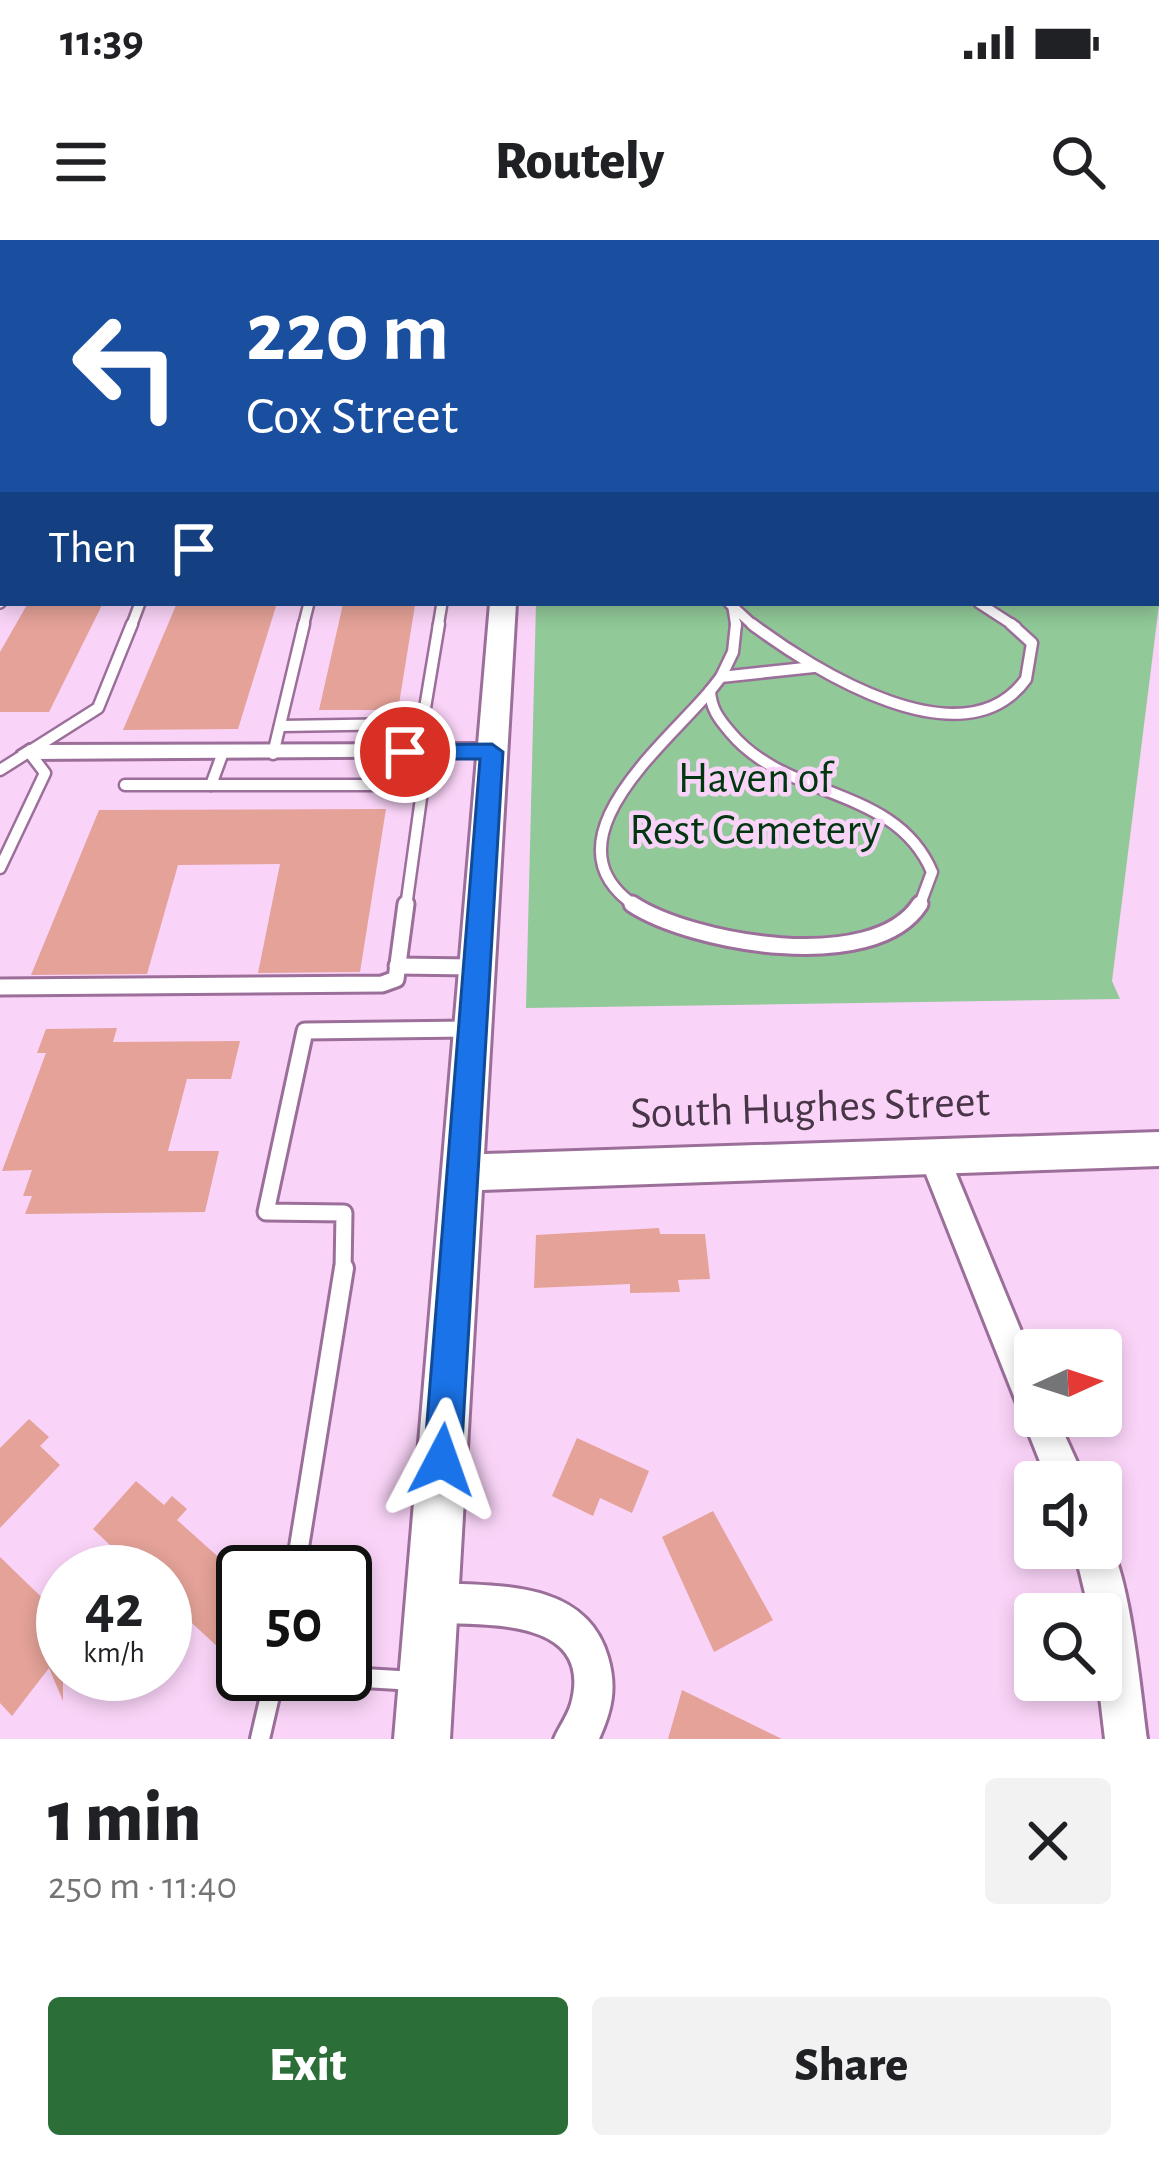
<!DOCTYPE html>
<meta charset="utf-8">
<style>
:root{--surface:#fff;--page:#f2f2f2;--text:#202124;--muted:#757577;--accent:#2b6e38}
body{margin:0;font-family:"Alegreya Sans",sans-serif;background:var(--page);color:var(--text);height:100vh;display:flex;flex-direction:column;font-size:45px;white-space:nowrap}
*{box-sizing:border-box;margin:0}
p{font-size:39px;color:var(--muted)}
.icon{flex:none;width:66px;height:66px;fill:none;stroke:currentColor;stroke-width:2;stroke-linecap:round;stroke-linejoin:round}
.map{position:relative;height:1499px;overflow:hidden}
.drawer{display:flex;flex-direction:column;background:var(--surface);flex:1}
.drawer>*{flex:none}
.guide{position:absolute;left:0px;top:0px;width:1161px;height:366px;box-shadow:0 6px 18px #0003;background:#1a4fa0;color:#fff;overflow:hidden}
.needle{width:78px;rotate:87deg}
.buttons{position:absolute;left:1014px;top:1089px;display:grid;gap:24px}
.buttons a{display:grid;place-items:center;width:108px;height:108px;border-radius:12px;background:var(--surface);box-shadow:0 6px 18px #0003;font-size:60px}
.speed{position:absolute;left:36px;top:1305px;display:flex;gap:24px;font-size:60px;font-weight:700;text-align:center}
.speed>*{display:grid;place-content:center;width:156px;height:156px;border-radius:50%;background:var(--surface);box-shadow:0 6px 18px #0003;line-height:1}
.speed small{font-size:30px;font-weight:400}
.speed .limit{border:6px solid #111;border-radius:18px;background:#fff;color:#111}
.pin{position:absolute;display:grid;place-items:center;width:102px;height:102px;color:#fff;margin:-51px;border:6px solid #fff;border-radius:50%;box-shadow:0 3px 12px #0007}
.me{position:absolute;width:132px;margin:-66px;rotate:4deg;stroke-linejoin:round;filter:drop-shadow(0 0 9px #0008)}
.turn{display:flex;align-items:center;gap:42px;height:252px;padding:0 48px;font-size:54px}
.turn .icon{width:156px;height:156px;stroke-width:2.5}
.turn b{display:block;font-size:84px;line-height:102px}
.then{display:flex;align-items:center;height:114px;padding:0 48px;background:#0003;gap:24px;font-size:45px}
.round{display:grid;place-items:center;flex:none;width:126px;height:126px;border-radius:12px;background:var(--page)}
.summary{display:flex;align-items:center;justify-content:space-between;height:204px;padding:0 48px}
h1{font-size:72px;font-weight:800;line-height:90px}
.cta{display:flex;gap:24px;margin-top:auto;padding:24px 48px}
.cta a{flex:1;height:138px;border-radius:12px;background:var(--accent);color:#fff;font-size:48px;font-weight:800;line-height:138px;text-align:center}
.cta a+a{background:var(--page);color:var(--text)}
.status{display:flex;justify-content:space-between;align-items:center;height:84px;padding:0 60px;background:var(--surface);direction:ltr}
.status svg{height:33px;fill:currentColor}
header{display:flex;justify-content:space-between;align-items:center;height:156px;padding:0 48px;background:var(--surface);font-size:54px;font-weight:800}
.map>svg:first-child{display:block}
.green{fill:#91c998}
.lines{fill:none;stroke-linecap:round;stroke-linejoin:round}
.river{fill:#9db5f1;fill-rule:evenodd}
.building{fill:#e4a298}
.lane-far4-casing{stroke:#9b6f99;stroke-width:9}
.lane-far3-casing{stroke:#9b6f99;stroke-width:14}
.lane-far2-casing{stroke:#9b6f99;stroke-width:15}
.lane-far1-casing{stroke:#9b6f99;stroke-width:21}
.lane-casing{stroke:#9b6f99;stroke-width:24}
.street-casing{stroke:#9b6f99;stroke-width:6}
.secondary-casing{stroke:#9b6f99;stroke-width:6}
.highway-casing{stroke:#9b6f99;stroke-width:6}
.lane-far4{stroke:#fff;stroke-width:6}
.lane-far3{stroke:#fff;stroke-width:9}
.lane-far2{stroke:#fff;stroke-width:10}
.lane-far1{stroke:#fff;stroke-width:15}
.lane{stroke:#fff;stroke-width:18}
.street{fill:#fff;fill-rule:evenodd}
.secondary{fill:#fff;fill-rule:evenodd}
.highway{fill:#fff;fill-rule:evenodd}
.route{fill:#1a73e8;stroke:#114b97;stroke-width:3}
.labels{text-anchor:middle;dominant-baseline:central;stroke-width:9;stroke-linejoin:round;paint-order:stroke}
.park-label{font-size:45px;fill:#003710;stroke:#fad4f8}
.street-label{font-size:45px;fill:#483547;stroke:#fad4f8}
</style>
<div class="status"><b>11:39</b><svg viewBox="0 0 49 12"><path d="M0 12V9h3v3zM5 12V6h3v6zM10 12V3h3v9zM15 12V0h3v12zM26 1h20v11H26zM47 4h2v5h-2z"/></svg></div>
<header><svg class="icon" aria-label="menu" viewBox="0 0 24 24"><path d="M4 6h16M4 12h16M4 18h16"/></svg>Routely<svg class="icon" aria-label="search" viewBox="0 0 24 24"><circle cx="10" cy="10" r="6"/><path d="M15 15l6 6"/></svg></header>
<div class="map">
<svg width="1159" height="1499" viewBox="0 0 1159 1499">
<rect width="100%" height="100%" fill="#fad4f8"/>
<path class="green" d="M 1158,352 L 1159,365 L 1112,741 L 1120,759 L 526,768 L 536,363 L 1158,363 Z"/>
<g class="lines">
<g class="river">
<path d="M 345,0 L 371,0 L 343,3 Z"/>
<path d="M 3,197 L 3,213 L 0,214 L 0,198 Z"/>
</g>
</g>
<g class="building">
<path d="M 28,363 L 103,363 L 49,472 L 0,472 L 0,412 Z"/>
<path d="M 177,363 L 277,363 L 238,489 L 123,490 Z"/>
<path d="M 343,364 L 415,365 L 398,470 L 319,470 Z"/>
<path d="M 386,569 L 360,732 L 258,733 L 280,624 L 178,625 L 147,734 L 31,735 L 99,570 Z"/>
<path d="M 117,788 L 113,802 L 240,801 L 231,839 L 187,839 L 168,911 L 219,911 L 205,972 L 25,974 L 32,956 L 23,956 L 32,930 L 2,931 L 46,813 L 37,813 L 46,789 Z"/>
<path d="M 659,988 L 660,994 L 705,994 L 710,1039 L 678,1040 L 680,1052 L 630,1053 L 630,1044 L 534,1048 L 536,995 Z"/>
<path d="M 29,1179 L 49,1197 L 40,1206 L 60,1225 L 0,1288 L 0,1208 Z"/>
<path d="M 577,1198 L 649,1231 L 632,1273 L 600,1258 L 593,1276 L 552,1256 Z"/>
<path d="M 136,1241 L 164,1265 L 172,1256 L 187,1269 L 177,1280 L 243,1339 L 243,1382 L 221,1410 L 165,1358 L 165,1332 L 88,1332 L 111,1306 L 93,1289 Z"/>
<path d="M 713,1271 L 773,1380 L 714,1412 L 662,1297 Z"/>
<path d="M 0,1317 L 63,1378 L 63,1461 L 49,1428 L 12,1476 L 0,1463 Z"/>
<path d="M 682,1450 L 782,1499 L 668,1499 Z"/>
</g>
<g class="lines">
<g class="lane-far4-casing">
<g id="lane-far4">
<path d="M 425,0 L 441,3"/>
<path d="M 703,0 L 707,3"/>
<path d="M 754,0 L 760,3"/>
<path d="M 719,3 L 733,0"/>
</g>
</g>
<g class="lane-far3-casing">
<g id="lane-far3">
<path d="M 0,363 L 3,359"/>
<path d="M 729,363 L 755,387"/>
<path d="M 979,363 L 1016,387"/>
<path d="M 733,368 L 736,387"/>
<path d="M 131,387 L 140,363"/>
<path d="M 303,387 L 309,363"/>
<path d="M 438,387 L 442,363"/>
</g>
</g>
<g class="lane-far2-casing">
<g id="lane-far2">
<path d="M 752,384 C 813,430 964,525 1026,439 L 1032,403 L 1011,384"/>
<path d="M 721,437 L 733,412 L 736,384"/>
<path d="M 710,451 L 721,437 L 814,427"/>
<path d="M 280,486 L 408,484"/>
<path d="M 405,512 L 408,484 L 424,474 L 439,384"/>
<path d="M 273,514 L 304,384"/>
<path d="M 0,530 L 98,468 L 132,384"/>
<path d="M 125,545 L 416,545 L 422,551 L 406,667"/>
<path d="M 211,545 L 222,515"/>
<path d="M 386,545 L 391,512"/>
<path d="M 0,628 L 45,533 L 29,512"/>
<path d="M 637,667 C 539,603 667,503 710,451 C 711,469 719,479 730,492 C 787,561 895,545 932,632 L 919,667"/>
</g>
</g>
<g class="lane-far1-casing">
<g id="lane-far1">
<path d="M 632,664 C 691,703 874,736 920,664"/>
<path d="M 397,726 L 473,727"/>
<path d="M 0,747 L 382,744 L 396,739 L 406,664"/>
<path d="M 343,1031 L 344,973 L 266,972 L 305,791 L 468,789"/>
</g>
</g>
<g class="lane-casing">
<g id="lane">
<path d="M 295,1332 L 344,1028"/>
<path d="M 296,1434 L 415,1441"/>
<path d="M 260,1499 L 275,1434"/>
</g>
</g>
<g class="street-casing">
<g id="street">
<rect x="187" y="0" width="12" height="3"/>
<path d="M 669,0 L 681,0 L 682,3 L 670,3 Z"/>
<rect x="0" y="3" width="3" height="8"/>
<rect x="0" y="105" width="3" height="8"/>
<rect x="0" y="278" width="3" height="10"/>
<path d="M 1158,322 L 1159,323 L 1159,336 L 1158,335 Z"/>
<path d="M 492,504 L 503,511 L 500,516 L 29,519 L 18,512 L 29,505 Z"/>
<path d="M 933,901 L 944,905 L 948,914 L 1035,1125 L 1035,1176 L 1056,1176 L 1086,1242 L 1048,1242 L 918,914 L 922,905 Z"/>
<path d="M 1101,1292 C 1129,1315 1141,1457 1147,1499 L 1105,1499 L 1098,1440 L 1101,1374 L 1090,1374 L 1074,1308 L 1101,1308 Z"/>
<path d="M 432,1343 C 497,1346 586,1340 608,1417 C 617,1448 612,1470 599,1499 L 554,1499 C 559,1487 567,1477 571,1464 C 595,1377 485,1385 432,1383 L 418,1377 L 412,1363 L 418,1349 Z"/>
</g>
</g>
<g class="secondary-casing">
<g id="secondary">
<path d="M 460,0 L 481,0 L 483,3 L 462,3 Z"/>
<path d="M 767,0 L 794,0 L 765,3 Z"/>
<path d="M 809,0 L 836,0 L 807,3 Z"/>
<path d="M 490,363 L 516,363 L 484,914 L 1159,892 L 1159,926 L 482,950 L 450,1499 L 394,1499 Z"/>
</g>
</g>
<g class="highway-casing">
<g id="highway">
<path d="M 822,0 L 848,0 L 850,3 L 824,3 Z"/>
<path d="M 1141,0 L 1159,0 L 1159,8 L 1158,3 Z"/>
<rect x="1158" y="129" width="1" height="16"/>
</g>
</g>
<use href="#lane-far4" class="lane-far4"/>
<use href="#lane-far3" class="lane-far3"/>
<use href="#lane-far2" class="lane-far2"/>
<use href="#lane-far1" class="lane-far1"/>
<use href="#lane" class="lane"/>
<use href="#street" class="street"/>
<use href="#secondary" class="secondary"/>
<use href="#highway" class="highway"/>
</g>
<path class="route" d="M 492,504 L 503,512 L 461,1220 L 456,1233 L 442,1238 L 429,1233 L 424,1220 L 480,519 L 405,519 L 394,512 L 405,505 Z"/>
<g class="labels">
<g class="park-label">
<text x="755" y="538">Haven of<tspan x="755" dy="52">Rest Cemetery</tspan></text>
</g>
<g class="street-label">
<text transform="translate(810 868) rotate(-2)">South Hughes Street</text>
</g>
</g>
</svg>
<div class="buttons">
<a><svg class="needle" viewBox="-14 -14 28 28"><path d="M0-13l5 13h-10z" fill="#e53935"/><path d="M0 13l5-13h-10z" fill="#757577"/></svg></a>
<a><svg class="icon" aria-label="sound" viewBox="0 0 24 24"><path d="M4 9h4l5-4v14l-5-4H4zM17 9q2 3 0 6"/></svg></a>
<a><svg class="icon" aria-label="search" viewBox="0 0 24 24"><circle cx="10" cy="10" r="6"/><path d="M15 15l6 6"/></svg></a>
</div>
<div class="speed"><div>42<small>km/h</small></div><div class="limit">50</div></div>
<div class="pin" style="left:405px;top:512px;background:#d93025"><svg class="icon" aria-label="arrive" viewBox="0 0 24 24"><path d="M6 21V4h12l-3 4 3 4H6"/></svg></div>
<svg class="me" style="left:442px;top:1220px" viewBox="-20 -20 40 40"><path d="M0-17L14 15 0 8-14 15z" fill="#1a73e8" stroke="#fff" stroke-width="4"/></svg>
<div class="guide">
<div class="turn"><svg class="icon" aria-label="left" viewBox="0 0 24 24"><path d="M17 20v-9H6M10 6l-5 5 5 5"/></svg><div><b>220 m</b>Cox Street</div></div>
<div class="then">Then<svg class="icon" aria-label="arrive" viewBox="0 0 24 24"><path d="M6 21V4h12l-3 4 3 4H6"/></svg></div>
</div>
</div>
<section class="drawer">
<div class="summary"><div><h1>1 min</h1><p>250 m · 11:40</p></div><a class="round"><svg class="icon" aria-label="close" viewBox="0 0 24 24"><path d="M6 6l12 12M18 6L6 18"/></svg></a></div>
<div class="cta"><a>Exit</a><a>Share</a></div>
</section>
